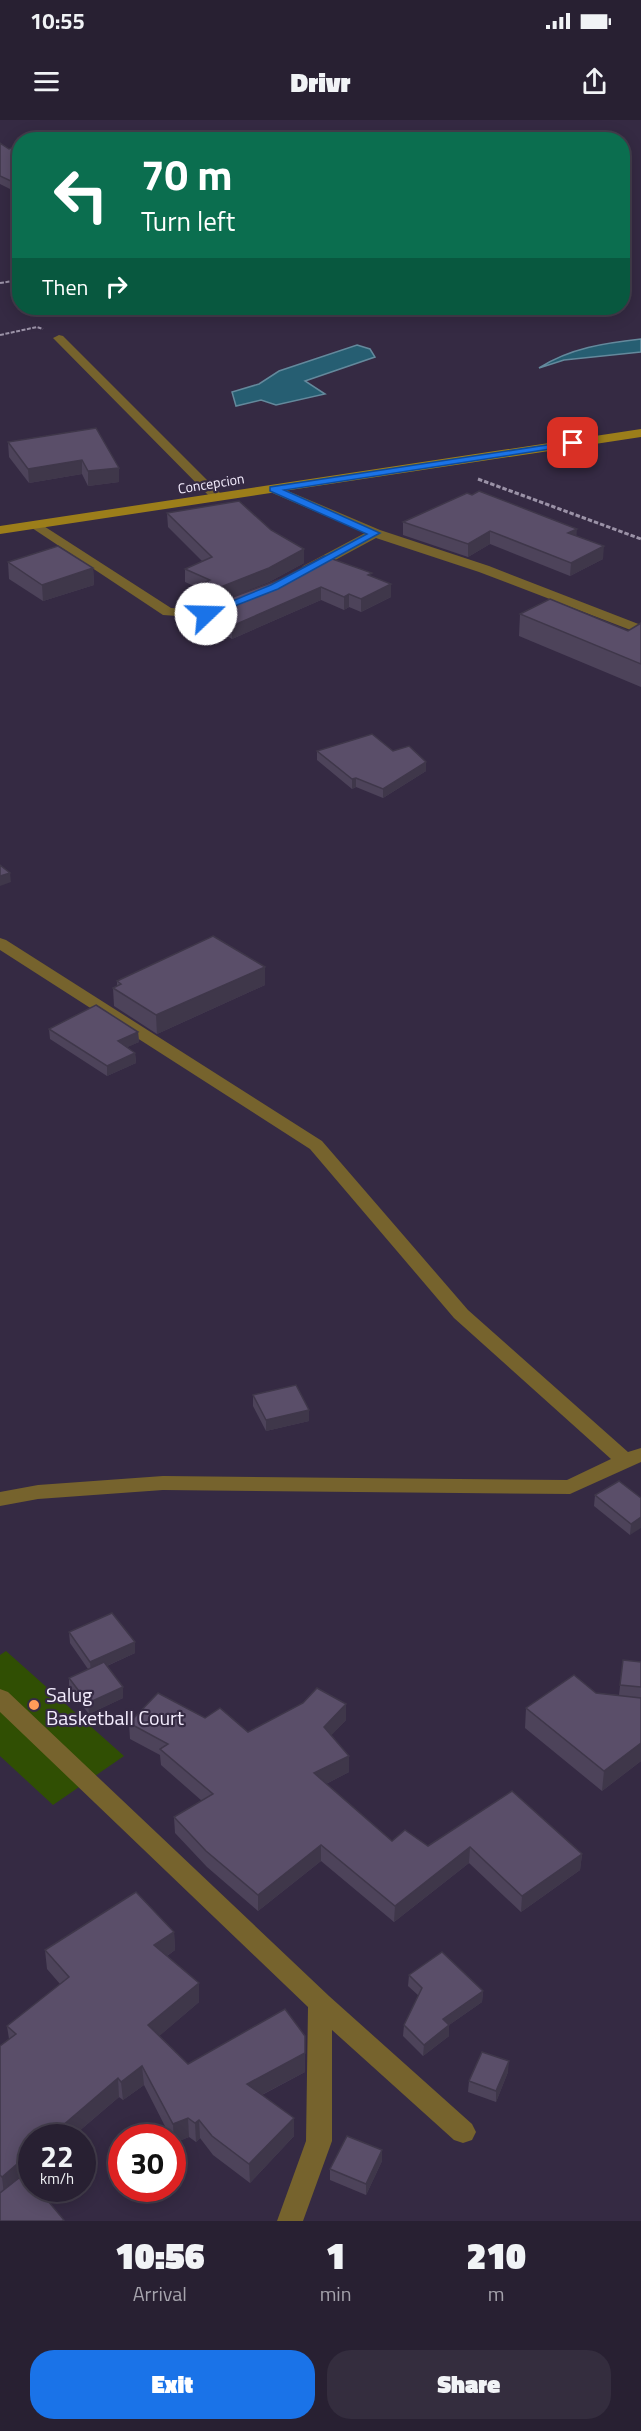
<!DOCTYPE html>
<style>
:root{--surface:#282032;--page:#342d3e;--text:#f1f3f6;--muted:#a5a3ac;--line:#443e4d;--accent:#1a73e8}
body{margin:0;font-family:"Titillium Web",sans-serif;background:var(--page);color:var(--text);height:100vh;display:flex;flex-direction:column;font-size:22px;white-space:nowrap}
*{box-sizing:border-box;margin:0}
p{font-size:20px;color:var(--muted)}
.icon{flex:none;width:33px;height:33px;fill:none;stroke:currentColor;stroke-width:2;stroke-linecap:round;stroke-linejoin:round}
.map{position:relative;height:2101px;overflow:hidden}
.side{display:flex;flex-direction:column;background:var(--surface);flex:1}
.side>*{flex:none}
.banner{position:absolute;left:12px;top:12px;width:618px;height:183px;border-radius:24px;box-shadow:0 3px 15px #0003,0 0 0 2px var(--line);background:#0b6e4f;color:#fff;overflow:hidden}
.speed{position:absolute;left:18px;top:2004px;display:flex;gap:12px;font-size:30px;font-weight:700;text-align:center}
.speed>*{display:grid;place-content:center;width:78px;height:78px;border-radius:50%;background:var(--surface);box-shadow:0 3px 15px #0003,0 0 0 2px var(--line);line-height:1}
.speed small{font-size:15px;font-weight:400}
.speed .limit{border:9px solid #d22;background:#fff;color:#111}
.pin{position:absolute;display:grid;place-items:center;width:51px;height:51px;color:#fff;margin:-26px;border-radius:12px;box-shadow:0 3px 9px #0006}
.me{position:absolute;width:66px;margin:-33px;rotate:69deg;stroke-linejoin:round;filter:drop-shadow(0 0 4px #0008)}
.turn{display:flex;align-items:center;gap:21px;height:126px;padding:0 30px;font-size:27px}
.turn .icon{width:78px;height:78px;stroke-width:2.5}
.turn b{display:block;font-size:42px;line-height:51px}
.then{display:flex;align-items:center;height:57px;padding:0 30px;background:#0003;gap:12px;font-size:22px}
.eta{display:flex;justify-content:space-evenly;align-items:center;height:102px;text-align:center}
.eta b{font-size:36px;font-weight:800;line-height:42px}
.primary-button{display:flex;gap:12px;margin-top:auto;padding:12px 30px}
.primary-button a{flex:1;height:69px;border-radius:24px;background:var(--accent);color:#fff;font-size:24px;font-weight:800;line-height:69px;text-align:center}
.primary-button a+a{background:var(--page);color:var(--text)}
.status{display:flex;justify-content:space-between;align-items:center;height:42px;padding:0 30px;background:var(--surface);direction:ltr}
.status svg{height:16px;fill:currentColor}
header{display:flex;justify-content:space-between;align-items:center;height:78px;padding:0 30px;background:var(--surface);font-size:27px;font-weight:800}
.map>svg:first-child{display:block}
.green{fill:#304f03}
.water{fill:#265e72;stroke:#64899c;stroke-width:1.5}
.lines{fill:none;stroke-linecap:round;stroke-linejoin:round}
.path-far1{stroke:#9b92a7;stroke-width:2;stroke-dasharray:4 1.5;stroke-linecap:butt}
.path{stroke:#9b92a7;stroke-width:3;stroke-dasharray:4.5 2;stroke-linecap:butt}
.street{fill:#76632d;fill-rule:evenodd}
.secondary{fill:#9c7e1a;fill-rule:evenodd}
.wall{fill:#4d435a}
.shaded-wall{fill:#3f374a}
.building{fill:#5a4e69;stroke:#3f374a;stroke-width:1.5}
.route{fill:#1a73e8;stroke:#114b97;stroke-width:1.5}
.poi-dot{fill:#ff9b59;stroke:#352a43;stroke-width:2}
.labels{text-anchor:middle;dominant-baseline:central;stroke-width:4.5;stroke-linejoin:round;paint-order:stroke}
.far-street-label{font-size:14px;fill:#f4edfe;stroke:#352a43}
.near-poi-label{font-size:20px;fill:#f4edfe;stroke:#352a43;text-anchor:start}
</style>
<div class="status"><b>10:55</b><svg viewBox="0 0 49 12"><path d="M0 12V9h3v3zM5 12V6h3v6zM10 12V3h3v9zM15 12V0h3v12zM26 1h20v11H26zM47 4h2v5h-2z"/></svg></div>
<header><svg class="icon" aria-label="menu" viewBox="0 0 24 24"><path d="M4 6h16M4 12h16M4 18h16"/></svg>Drivr<svg class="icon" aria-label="share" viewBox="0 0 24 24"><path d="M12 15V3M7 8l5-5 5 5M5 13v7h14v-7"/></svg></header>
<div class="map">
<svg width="641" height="2101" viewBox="0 0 641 2101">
<rect width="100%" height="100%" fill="#352a43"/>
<path class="green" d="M 6,1531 L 124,1636 L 53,1685 L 0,1636 L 0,1535 Z"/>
<g class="water">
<path d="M 641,219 L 641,232 L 564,240 L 539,248 C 570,228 605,223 641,219 Z"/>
<path d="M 357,225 L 370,229 L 375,237 L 305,261 L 325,274 L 276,285 L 261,280 L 236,286 L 232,272 L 259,264 L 279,251 Z"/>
</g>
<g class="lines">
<g class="path-far1">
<path d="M 0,163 L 20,160"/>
<path d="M 0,215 L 37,207 L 43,209"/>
</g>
<path class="path" d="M 478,359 L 641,419"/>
<g class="street">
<path d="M 59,215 L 63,216 L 221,374 L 223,377 L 221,380 L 213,380 L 55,220 L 53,218 Z"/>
<path d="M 274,365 L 380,410 L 489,446 L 641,505 L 641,514 L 479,452 L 376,418 L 313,452 L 303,452 L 301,449 L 303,446 L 365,413 L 270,372 L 268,369 Z"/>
<path d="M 36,401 L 171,488 L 204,490 L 225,482 L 232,486 L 206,498 L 163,495 L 32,408 L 30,405 L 32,402 Z"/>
<path d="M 0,818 L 6,820 L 322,1021 L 468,1190 L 628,1332 L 641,1328 L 641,1342 L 570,1374 L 163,1370 L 38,1379 L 0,1386 L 0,1372 L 38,1365 L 163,1356 L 567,1360 L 611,1339 L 454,1198 L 310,1029 L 0,830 Z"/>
<path d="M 0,1569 L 8,1572 L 329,1876 L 472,2004 L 476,2012 L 472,2020 L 463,2023 L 454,2020 L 332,1910 L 332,2021 L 303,2101 L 277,2101 L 306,2021 L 308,1887 L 0,1592 Z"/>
</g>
<path class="secondary" d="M 641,309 L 641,317 L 0,414 L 0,406 Z"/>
</g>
<g class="wall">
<path d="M 0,23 L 9,29 L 14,27 L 14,71 L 0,64 Z"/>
<path d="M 8,322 L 119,348 L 119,362 L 88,366 L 82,354 L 29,363 L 9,337 Z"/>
<path d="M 167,393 L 304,443 L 269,462 L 205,487 L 372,457 L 391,477 L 361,492 L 349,487 L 344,490 L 321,480 L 232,519 L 201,500 L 201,488 L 185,487 L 185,473 L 196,467 L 185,462 L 185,449 L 202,441 L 168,407 Z"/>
<path d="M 403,402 L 576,416 L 603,439 L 570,456 L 490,424 L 468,437 L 403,415 Z"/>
<path d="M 8,442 L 93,448 L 94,465 L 43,481 L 9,459 Z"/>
<path d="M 520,494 L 628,511 L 641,503 L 641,567 L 519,516 Z"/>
<path d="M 317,631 L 393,631 L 426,651 L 383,678 L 356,667 L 352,669 L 317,640 Z"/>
<path d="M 265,847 L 265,865 L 157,914 L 114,886 L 113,868 L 117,866 L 117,861 Z"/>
<path d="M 49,909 L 138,912 L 139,922 L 127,927 L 135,933 L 136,943 L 107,956 L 50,919 Z"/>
<path d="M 253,1275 L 309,1301 L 266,1311 L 253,1286 Z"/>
<path d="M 595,1375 L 641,1378 L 630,1415 L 594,1386 Z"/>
<path d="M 69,1512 L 135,1522 L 135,1533 L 107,1546 L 123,1567 L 123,1578 L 89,1594 L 69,1569 L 69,1558 L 88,1549 L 70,1523 Z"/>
<path d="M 623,1540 L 641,1542 L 641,1641 L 602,1671 L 525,1608 L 526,1588 L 596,1573 L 619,1575 Z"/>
<path d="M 205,1598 L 248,1612 L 346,1600 L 331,1615 L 349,1636 L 349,1652 L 326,1664 L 392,1721 L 428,1726 L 512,1671 L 582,1734 L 580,1750 L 521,1792 L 469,1743 L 394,1802 L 321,1741 L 258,1791 L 207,1747 L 175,1713 L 174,1697 L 202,1681 L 161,1645 L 160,1635 L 130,1619 L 129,1603 Z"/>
<path d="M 174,1812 L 175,1830 L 167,1836 L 199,1882 L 159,1916 L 188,1944 L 305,1952 L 262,1975 L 294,2016 L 250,2063 L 213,2035 L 200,2018 L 196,2022 L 189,2017 L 174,2023 L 172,2018 L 171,2018 L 144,1965 L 123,1980 L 119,1977 L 71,2018 L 32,2018 L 26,2056 L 64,2101 L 0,2101 L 1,2072 L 0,2072 L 0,1926 L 9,1919 L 7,1906 L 60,1864 L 47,1849 L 45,1830 Z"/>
<path d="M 409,1855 L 483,1871 L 482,1882 L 449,1905 L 449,1916 L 423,1936 L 403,1916 L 404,1905 L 419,1876 L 408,1866 Z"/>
<path d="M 508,1952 L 496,1982 L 468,1972 L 469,1961 Z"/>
<path d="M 382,2041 L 366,2075 L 330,2060 L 330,2049 Z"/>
</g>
<g class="shaded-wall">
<path d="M 20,61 L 20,70 L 14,71 L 13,62 Z"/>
<path d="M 82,340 L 82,354 L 29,363 L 28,349 Z"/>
<path d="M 119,348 L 119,362 L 88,366 L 88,351 Z"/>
<path d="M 577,409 L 576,422 L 568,413 Z"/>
<path d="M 490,411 L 490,424 L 468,437 L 468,424 Z"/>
<path d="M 604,426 L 603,439 L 570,456 L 571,443 Z"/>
<path d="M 304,429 L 304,443 L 269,462 L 204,488 L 203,474 Z"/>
<path d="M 93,448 L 94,465 L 43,481 L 42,465 Z"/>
<path d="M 391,464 L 391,477 L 361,492 L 361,479 Z"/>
<path d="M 321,467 L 321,480 L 232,519 L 232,506 Z"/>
<path d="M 349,474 L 349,487 L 344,490 L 344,477 Z"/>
<path d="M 426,642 L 426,651 L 383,678 L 383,669 Z"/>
<path d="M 356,658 L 356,667 L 352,669 L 352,659 Z"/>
<path d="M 10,753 L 11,762 L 0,766 L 0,756 Z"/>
<path d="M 265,847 L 265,865 L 157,914 L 156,895 Z"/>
<path d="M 138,912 L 139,922 L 119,931 L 118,921 Z"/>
<path d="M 135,933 L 136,943 L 107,956 L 107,946 Z"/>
<path d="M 309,1290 L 309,1301 L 266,1311 L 266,1300 Z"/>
<path d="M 641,1397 L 641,1408 L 630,1415 L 631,1404 Z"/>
<path d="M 135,1522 L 135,1533 L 91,1553 L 90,1542 Z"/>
<path d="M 123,1567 L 123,1578 L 89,1594 L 88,1583 Z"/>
<path d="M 346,1584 L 346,1600 L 324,1623 L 324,1607 Z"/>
<path d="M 641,1623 L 641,1641 L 602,1671 L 604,1651 Z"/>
<path d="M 349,1636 L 349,1652 L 314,1670 L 314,1653 Z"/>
<path d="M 321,1725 L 321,1741 L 258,1791 L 258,1775 Z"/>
<path d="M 470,1727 L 469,1743 L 394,1802 L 395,1786 Z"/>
<path d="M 582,1734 L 580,1750 L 521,1792 L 522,1776 Z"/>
<path d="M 174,1812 L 175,1830 L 155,1844 L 154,1825 Z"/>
<path d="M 199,1863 L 199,1882 L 150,1924 L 148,1905 Z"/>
<path d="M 483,1871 L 482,1882 L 449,1905 L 449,1916 L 423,1936 L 424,1925 L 443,1899 Z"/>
<path d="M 305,1916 L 305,1952 L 248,1982 L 247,1964 Z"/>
<path d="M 509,1941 L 508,1952 L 496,1982 L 496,1971 Z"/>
<path d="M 142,1946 L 144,1965 L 123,1980 L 121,1962 Z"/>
<path d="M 118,1958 L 119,1977 L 71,2018 L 48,2018 Z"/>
<path d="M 188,1998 L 189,2017 L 174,2023 L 173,2004 Z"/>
<path d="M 294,1998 L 294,2016 L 250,2063 L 249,2044 Z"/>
<path d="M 199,2000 L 200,2018 L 196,2022 L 195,2003 Z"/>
<path d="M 382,2030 L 382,2041 L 366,2075 L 366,2064 Z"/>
<path d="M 32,2031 L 32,2052 L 4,2075 L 2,2057 Z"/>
</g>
<g class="building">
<path d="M 0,23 L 9,29 L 14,27 L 20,30 L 20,61 L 13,62 L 0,56 Z"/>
<path d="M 96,308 L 119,348 L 88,351 L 82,340 L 28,349 L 8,322 Z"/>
<path d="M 479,371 L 577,409 L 568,413 L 604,426 L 571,443 L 490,411 L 468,424 L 403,402 L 467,373 L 472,375 Z"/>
<path d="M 239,381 L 271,410 L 304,429 L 269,448 L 203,474 L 185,473 L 210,460 L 185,449 L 212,437 L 167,393 Z"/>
<path d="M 58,426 L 93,448 L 42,465 L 8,442 Z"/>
<path d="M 324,436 L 372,453 L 368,455 L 391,464 L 361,479 L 349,474 L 344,477 L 321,467 L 232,506 L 201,487 L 206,487 L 281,459 Z"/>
<path d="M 550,479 L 628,511 L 641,503 L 641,544 L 520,494 Z"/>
<path d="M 372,614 L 393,631 L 409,626 L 426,642 L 383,669 L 356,658 L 352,659 L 317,631 Z"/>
<path d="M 0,745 L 10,753 L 0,756 Z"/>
<path d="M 213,816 L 265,847 L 156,895 L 113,868 L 121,864 L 117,861 Z"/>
<path d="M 96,885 L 138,912 L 118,921 L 135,933 L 107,946 L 49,909 Z"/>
<path d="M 296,1265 L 309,1290 L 266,1300 L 253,1275 Z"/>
<path d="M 619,1361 L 641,1378 L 641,1397 L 631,1404 L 595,1375 Z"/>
<path d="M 112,1493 L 135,1522 L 90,1542 L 69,1512 Z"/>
<path d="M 623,1540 L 641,1542 L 641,1567 L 620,1565 Z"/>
<path d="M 104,1542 L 123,1567 L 88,1583 L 69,1558 Z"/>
<path d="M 574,1555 L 596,1573 L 641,1578 L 641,1623 L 604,1651 L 526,1588 Z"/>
<path d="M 317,1568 L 346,1584 L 324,1607 L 349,1636 L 314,1653 L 392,1721 L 405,1710 L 428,1726 L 512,1671 L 582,1734 L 522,1776 L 470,1727 L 395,1786 L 321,1725 L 258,1775 L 206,1731 L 174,1697 L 213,1674 L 160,1629 L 168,1624 L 129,1603 L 158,1573 L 205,1598 L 220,1588 L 248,1612 L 303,1583 Z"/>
<path d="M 136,1772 L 174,1812 L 154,1825 L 199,1863 L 148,1905 L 188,1944 L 285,1889 L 305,1916 L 305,1933 L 247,1964 L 294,1998 L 249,2044 L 212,2016 L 199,2000 L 195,2003 L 188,1998 L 173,2004 L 142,1946 L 121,1962 L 118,1958 L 48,2018 L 32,2018 L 32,2031 L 2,2057 L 0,2055 L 0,1926 L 16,1914 L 7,1906 L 69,1857 L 45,1830 Z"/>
<path d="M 442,1832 L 483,1871 L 443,1899 L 449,1905 L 424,1925 L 404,1905 L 422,1868 L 409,1855 Z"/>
<path d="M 482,1932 L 509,1941 L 496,1971 L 469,1961 Z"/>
<path d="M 347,2016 L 382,2030 L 366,2064 L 330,2049 Z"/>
<path d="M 24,2054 L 32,2062 L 32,2068 L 37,2068 L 64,2100 L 62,2101 L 0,2101 L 0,2073 Z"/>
</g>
<path class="route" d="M 573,321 L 576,321 L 576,325 L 284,370 L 380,413 L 278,469 L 209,496 L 201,494 L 271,465 L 367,414 L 270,371 L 270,367 Z"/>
<circle class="poi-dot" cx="34" cy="1585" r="6"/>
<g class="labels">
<g class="far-street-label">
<text transform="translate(211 363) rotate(-9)">Concepcion</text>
</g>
<g class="near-poi-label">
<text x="46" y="1574">Salug<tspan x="46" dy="23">Basketball Court</tspan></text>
</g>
</g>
</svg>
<div class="speed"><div>22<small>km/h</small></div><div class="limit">30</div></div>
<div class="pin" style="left:573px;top:323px;background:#d93025"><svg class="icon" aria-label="arrive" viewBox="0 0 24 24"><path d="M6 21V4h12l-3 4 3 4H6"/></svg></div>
<svg class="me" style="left:206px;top:494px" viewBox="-20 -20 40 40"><circle r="19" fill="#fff"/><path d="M0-13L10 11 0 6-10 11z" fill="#1a73e8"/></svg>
<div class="banner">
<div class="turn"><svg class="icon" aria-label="left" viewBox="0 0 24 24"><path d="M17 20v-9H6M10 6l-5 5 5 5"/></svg><div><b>70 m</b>Turn left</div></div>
<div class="then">Then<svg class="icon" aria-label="right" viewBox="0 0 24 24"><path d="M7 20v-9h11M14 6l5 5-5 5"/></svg></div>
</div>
</div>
<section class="side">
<div class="eta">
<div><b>10:56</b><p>Arrival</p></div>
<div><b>1</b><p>min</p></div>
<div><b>210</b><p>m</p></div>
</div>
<div class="primary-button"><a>Exit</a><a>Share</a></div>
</section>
